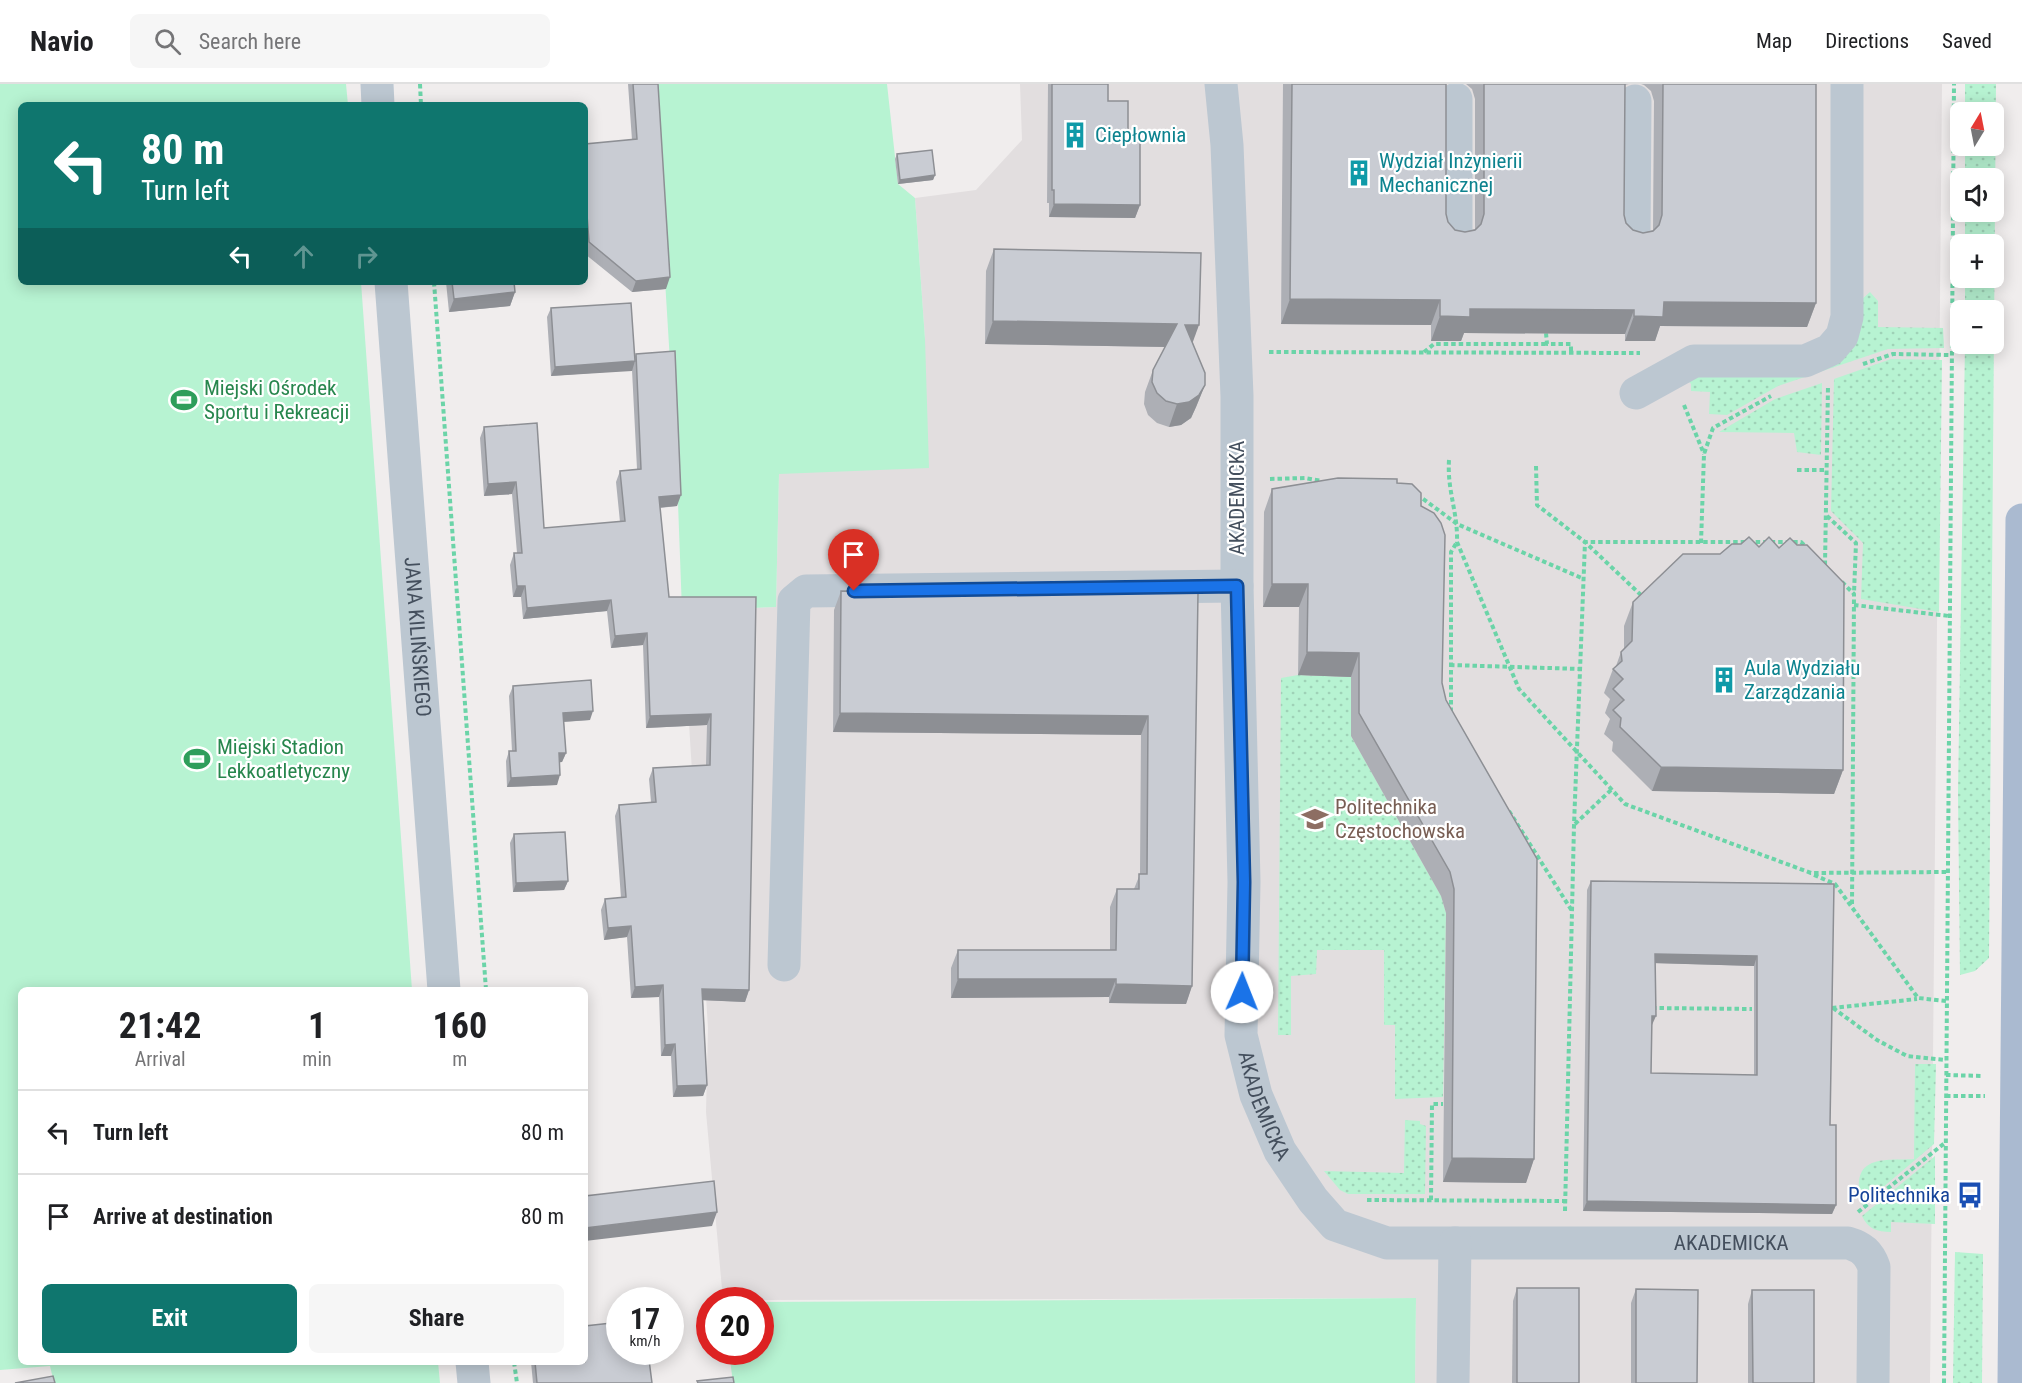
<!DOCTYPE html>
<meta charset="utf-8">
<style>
:root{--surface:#fff;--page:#f6f6f6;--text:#202124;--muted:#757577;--line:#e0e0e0;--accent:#0f766e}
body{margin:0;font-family:"Roboto Condensed",sans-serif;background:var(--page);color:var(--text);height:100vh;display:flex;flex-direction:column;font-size:22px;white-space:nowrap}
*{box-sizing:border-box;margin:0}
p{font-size:20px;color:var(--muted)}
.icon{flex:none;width:33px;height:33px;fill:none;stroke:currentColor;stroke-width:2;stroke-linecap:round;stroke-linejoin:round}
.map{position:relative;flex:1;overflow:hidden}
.panel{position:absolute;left:18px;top:903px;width:570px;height:378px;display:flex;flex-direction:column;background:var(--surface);border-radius:9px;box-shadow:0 3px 15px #0003}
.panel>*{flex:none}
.guide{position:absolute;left:18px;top:18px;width:570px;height:183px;border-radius:9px;box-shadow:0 3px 15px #0003;background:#0f766e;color:#fff;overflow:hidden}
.needle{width:39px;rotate:10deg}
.buttons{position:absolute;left:1950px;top:18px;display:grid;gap:12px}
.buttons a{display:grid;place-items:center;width:54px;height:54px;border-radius:9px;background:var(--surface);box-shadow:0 3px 15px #0003;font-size:30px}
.speed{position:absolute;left:606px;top:1203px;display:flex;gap:12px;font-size:30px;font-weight:700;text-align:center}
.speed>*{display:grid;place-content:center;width:78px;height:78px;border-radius:50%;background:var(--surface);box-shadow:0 3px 15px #0003;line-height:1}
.speed small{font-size:15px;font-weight:400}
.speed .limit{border:9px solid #d22;background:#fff;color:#111}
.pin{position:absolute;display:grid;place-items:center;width:51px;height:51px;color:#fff;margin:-62px -26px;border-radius:50% 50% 50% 0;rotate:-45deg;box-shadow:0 0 6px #0007}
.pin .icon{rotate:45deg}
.me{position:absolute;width:66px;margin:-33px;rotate:1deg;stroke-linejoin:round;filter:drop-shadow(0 0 4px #0008)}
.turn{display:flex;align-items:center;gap:21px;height:126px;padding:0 24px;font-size:27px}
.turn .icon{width:78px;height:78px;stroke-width:2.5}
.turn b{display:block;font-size:42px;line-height:51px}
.lanes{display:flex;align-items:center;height:57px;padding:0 24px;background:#0003;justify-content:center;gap:30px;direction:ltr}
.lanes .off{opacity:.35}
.eta{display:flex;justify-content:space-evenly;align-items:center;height:102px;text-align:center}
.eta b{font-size:36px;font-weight:700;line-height:42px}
.action{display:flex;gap:12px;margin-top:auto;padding:12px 24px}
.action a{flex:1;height:69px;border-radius:9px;background:var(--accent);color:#fff;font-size:24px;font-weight:700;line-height:69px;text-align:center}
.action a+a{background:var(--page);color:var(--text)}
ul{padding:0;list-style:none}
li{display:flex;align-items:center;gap:18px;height:84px;padding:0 24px;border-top:2px solid var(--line)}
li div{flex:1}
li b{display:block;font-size:22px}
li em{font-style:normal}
header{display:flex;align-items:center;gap:36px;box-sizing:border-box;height:84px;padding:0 30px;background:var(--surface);border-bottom:2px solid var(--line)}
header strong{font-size:28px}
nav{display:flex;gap:33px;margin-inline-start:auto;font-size:21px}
.search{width:420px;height:54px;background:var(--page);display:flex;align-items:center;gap:15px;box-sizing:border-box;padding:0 21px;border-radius:9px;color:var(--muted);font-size:22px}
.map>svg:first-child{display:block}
.education{fill:#e2dedf}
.grass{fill:url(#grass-dots)}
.garden{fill:#b7f3d2}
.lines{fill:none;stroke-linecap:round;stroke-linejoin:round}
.path{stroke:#6bd4a8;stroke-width:4;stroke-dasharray:4.5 3;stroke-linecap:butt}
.minor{stroke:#bcc7d1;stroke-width:33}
.major{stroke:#aabad0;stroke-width:33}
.wall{fill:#adafb5;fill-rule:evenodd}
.shaded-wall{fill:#8d8f94}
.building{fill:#c9ccd3;stroke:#8d8f94;stroke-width:1.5;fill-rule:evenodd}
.route-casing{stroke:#114b97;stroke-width:15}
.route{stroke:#1a73e8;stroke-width:10}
.labels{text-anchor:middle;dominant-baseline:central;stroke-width:4.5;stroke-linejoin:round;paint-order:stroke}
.culture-label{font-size:21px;fill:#0d838f;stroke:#fff;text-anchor:start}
.leisure-label{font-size:21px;fill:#27864d;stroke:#fff;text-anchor:start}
.street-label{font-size:21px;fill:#444f5d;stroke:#fff}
.education-label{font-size:21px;fill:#785e54;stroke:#fff;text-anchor:start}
.transit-label{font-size:21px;fill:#164399;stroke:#fff;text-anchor:end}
</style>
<header>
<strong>Navio</strong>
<div class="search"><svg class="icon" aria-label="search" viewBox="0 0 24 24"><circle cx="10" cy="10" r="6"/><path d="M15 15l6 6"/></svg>Search here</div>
<nav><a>Map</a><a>Directions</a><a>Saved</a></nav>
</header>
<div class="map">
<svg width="2022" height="1299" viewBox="0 0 2022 1299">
<defs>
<pattern id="grass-dots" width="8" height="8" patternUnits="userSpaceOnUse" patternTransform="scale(1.5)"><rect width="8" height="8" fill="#b7f3d2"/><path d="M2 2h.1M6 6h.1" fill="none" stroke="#9fd2b7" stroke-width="1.8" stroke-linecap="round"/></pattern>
</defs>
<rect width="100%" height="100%" fill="#f0eded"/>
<path class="education" d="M 1020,0 L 1942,0 L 1930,1299 L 1415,1299 L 1416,1214 L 723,1216 L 706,1028 L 708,944 L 682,527 L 776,523 L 779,389 L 925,255 L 915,114 L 976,106 L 1022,56 Z"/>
<g class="grass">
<path d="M 1965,0 L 1996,0 L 1989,874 L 1975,887 L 1960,891 L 1958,709 L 1965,260 L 1994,260 L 1994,226 L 1965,226 L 1965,194 L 1994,194 L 1994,160 L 1965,160 L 1965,128 L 1994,128 L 1994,94 L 1965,94 L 1965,62 L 1994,62 L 1994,28 L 1965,28 Z"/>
<path d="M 1870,208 L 1878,217 L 1878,243 L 1943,244 L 1944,264 L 1888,265 L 1778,302 L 1727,331 L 1709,330 L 1710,308 L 1691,307 L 1691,300 L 1685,293 L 1782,287 Z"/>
<path d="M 1891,275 L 1942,276 L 1939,528 L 1861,515 L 1863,459 L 1831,427 L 1834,295 Z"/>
<path d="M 1822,299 L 1821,371 L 1797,368 L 1794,349 L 1719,348 L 1775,315 Z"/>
<path d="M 1298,591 L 1351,593 L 1351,652 L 1441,812 L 1446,829 L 1443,1013 L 1395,1015 L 1395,941 L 1384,941 L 1384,866 L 1317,866 L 1316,890 L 1291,892 L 1291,951 L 1278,951 L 1281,594 Z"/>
<path d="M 1915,980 L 1936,980 L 1934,1060 L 1862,1121 C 1859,1115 1859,1109 1859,1102 C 1858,1070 1892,1077 1914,1075 Z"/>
<path d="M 1405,1036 L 1420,1037 L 1420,1040 L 1426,1042 L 1425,1110 L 1348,1110 L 1340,1106 L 1324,1087 L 1404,1089 Z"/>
<path d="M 1935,1072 L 1935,1140 L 1891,1138 L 1891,1148 C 1877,1148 1868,1145 1862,1132 Z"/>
<path d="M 1955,1168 L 1983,1170 L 1982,1299 L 1953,1299 Z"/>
</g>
<g class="garden">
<path d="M 0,0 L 346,0 L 348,21 L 21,21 L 21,198 L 361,198 L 412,906 L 21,906 L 21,1278 L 438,1278 L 440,1299 L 54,1299 L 50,1282 L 0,1286 Z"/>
<path d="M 653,0 L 887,0 L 898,100 L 915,114 L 925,255 L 929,384 L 779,390 L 776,523 L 682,527 L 677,392 Z"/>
<path d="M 1416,1214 L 1415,1299 L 733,1299 L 729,1268 L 760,1268 L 761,1218 Z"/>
</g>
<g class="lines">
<g class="path">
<path d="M 420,0 L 421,21"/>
<path d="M 434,198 L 486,906"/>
<path d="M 1546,249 L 1547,260 L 1571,260 L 1571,268"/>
<path d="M 1269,268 L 1640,269"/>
<path d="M 1424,268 L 1434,260 L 1547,260"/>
<path d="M 1863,280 L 1893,270 L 1950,271"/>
<path d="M 1684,321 L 1704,370"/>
<path d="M 1449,376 C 1447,407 1458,428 1457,458 L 1519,605 L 1625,720 L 1811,789 L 1948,788"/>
<path d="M 1536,382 L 1537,421 L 1585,458 L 1643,513"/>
<path d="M 1797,386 L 1827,386"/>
<path d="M 1270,395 L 1305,394 L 1322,397"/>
<path d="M 1416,413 L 1422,414 L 1457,440 L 1584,495"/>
<path d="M 1827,432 L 1856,459 L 1854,509"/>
<path d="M 1701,459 L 1704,370 L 1713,344 L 1771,312"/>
<path d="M 1825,481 L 1828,302"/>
<path d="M 1842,498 L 1854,510 L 1852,823"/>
<path d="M 1854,521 L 1949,532"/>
<path d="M 1450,581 L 1581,585"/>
<path d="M 1451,628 L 1451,468 L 1457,458"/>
<path d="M 1509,727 L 1572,827"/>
<path d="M 1575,740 L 1611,706"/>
<path d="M 1814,791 L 1835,800 L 1918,914 L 1946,917"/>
<path d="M 1652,924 L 1752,925"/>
<path d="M 1832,924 L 1917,915"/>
<path d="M 1833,924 L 1877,956 L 1907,972 L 1946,976"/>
<path d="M 1946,991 L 1983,992"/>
<path d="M 1946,1012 L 1985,1012"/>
<path d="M 1367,1116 L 1565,1117"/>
<path d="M 1431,1116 L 1432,1020 L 1443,1020"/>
<path d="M 1565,1127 L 1574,741 L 1585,458 L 1801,458 L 1806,463"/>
<path d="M 1858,1128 L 1946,1058"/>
<path d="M 514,1278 L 517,1299"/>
<path d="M 1944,1299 L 1954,0"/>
</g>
<g class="minor">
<path d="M 377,0 L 378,21"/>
<path id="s1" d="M 1221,0 L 1227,61 L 1237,312 L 1237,502 L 1244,798 L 1241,951 L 1256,1011 L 1280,1067 L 1313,1116 L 1335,1141 L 1387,1159 L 1848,1159 C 1862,1163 1869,1169 1874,1183 L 1873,1299"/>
<path d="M 1456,154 L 1456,15"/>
<path d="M 1634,155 L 1635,17"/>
<path id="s2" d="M 391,198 L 444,906"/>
<path d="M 1636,309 L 1694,277 L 1805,277 L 1830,266 L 1842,252 L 1847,233 L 1847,0"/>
<path d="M 784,881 L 794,517 L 806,507 L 1237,502"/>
<path d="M 472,1278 L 474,1299"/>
<path d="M 1453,1299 L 1455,1159"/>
</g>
<path class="major" d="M 2014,1299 L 2022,436"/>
</g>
<g class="wall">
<path d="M 628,0 L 658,0 L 666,205 L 632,208 L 585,170 L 585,60 L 632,56 Z"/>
<path d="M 1048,0 L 1108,0 L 1108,17 L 1128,58 L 1140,121 L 1135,134 L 1049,133 L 1049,119 L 1047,119 Z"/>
<path d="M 1283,0 L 1446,0 L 1446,130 L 1448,138 L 1455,146 L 1465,148 L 1475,145 L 1475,15 L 1472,5 L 1466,0 L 1629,0 L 1625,1 L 1624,131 L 1626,139 L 1633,146 L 1643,149 L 1653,146 L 1654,17 L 1651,7 L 1644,1 L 1641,0 L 1816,0 L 1816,219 L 1807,243 L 1660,242 L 1655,257 L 1625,257 L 1625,250 L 1464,249 L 1461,257 L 1431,257 L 1431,241 L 1281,240 Z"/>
<path d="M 897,70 L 935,91 L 933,96 L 898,100 L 895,75 Z"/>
<path d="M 994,165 L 1193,259 L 1205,301 L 1196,323 L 1191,334 L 1181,341 L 1169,343 L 1157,339 L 1148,331 L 1144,320 L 1145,308 L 1153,286 L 1165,263 L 985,260 L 986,187 Z"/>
<path d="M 446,198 L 514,198 L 515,208 L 510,222 L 449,228 Z"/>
<path d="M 551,224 L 635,272 L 636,270 L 677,422 L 660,424 L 669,513 L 756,513 L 749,906 L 745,918 L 703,916 L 707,1001 L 703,1012 L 673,1013 L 671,972 L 661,972 L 659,913 L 631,914 L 627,853 L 604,856 L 601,826 L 605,815 L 621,814 L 615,732 L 619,721 L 651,718 L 649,695 L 653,684 L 706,681 L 707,641 L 646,644 L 643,561 L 611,564 L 607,527 L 523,535 L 521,513 L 513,513 L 510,481 L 514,469 L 517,469 L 512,410 L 484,412 L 480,354 L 484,343 L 544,444 L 620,438 L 616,398 L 620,387 L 637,385 L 632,286 L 551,292 L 547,233 Z"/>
<path d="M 1397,399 L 1421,422 L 1442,599 L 1534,1075 L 1526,1099 L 1443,1098 L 1446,829 L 1441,812 L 1351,652 L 1351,593 L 1298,591 L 1299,523 L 1263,523 L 1264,428 L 1272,405 Z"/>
<path d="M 841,507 L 1198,509 L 1192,902 L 1186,920 L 1109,919 L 1109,913 L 951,914 L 951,884 L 958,866 L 1110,866 L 1110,823 L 1117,805 L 1134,805 L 1140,790 L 1141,651 L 833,648 L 834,526 Z"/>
<path d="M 1633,518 L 1843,686 L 1834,710 L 1652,707 L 1612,667 L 1613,658 L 1604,650 L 1610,635 L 1605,629 L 1610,615 L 1604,609 L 1613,585 L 1616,582 L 1621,568 L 1624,566 L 1624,542 Z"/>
<path d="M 513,602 L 590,636 L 564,638 L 566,669 L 562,678 L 559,678 L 557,701 L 507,703 L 506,677 L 509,667 L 512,667 L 509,612 Z"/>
<path d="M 514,750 L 568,797 L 564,806 L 513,808 L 510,759 Z"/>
<path d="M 1591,797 L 1834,800 L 1830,1041 L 1836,1121 L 1832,1130 L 1583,1127 L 1587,806 ZM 1655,879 L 1754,882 L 1754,991 L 1651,989 L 1652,941 Z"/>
<path d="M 1517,1204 L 1579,1299 L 1512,1299 L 1513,1217 Z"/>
<path d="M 1636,1205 L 1697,1299 L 1631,1299 L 1631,1219 Z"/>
<path d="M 1752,1206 L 1814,1299 L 1748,1299 L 1748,1220 Z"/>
<path d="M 531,1278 L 585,1278 L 652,1299 L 533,1299 Z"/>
</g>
<g class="shaded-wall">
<path d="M 935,91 L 933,96 L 898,100 L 900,96 Z"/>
<path d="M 1054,120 L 1140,121 L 1135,134 L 1049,133 Z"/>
<path d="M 670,193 L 666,205 L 632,208 L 636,197 Z"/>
<path d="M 515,208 L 510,222 L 449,228 L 454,215 Z"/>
<path d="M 1290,215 L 1440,216 L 1431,241 L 1281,240 Z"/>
<path d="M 1664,218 L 1816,219 L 1807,243 L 1660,242 L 1655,257 L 1625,257 L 1634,232 Z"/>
<path d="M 1470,225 L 1634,226 L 1625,250 L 1464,249 L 1461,257 L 1431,257 L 1440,232 Z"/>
<path d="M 993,237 L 1177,240 L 1169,263 L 985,260 Z"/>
<path d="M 1185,241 L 1199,241 L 1191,263 Z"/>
<path d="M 635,277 L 632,287 L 551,292 L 555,283 Z"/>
<path d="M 1205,301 L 1196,323 L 1191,334 L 1181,341 L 1169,343 L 1177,320 Z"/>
<path d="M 516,398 L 512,410 L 484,412 L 488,400 Z"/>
<path d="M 681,411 L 677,422 L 655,424 L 659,413 Z"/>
<path d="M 1272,500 L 1308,500 L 1299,523 L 1263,523 Z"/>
<path d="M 517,502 L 525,502 L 521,513 L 513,513 Z"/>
<path d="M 611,516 L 607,527 L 523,535 L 527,524 Z"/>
<path d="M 647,549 L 643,561 L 611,564 L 615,552 Z"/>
<path d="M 1307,568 L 1359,569 L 1351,593 L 1298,591 Z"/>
<path d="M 593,627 L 590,636 L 560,638 L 563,629 Z"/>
<path d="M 840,629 L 1148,632 L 1141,651 L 833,648 Z"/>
<path d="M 711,630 L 707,641 L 646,644 L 650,632 Z"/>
<path d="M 559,669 L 566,669 L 562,678 L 555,679 Z"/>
<path d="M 1661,683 L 1843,686 L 1834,710 L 1652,707 Z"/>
<path d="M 560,691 L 557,701 L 507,703 L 511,694 Z"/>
<path d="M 568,797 L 564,806 L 513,808 L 516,799 Z"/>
<path d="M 631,842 L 627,853 L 604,856 L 608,844 Z"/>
<path d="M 1655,870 L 1757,872 L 1754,882 L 1651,879 Z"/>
<path d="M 958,895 L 1116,895 L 1109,913 L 951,914 Z"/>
<path d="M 1116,900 L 1192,902 L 1186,920 L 1109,919 Z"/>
<path d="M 663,901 L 659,913 L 631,914 L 635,903 Z"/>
<path d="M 702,905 L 749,906 L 745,918 L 698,916 Z"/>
<path d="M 1652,932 L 1656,932 L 1652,941 Z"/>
<path d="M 675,960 L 671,972 L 661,972 L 665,961 Z"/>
<path d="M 707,1001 L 703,1012 L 673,1013 L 677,1002 Z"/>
<path d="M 1452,1074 L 1534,1075 L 1526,1099 L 1443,1098 Z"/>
<path d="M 1587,1117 L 1836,1121 L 1832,1130 L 1583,1127 Z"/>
<path d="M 717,1128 L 712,1142 L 585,1157 L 585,1144 Z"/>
</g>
<g class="building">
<path d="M 633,0 L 658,0 L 670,193 L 636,197 L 589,158 L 586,117 L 585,117 L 585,60 L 637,55 Z"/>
<path d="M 1052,0 L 1108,0 L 1108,17 L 1128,17 L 1128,58 L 1140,58 L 1140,121 L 1054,120 L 1054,106 L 1052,106 Z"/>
<path d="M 1292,0 L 1446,0 L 1446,130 L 1448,138 L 1455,146 L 1465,148 L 1475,146 L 1481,140 L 1484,130 L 1484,0 L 1625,0 L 1624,131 L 1626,139 L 1633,146 L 1643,149 L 1653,147 L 1659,141 L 1662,131 L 1663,0 L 1816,0 L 1816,219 L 1664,218 L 1663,233 L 1634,232 L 1634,226 L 1470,225 L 1470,233 L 1440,232 L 1440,216 L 1290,215 Z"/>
<path d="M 932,66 L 935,91 L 900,96 L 897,70 Z"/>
<path d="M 994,165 L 1201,169 L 1199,241 L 1185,241 L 1205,289 L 1205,301 L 1199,311 L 1189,318 L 1177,320 L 1166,317 L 1157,309 L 1152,298 L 1153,286 L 1177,240 L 993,237 Z"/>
<path d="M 452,198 L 514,198 L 515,208 L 454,215 Z"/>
<path d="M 631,219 L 635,277 L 555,283 L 551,224 Z"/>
<path d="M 675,267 L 681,411 L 659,413 L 669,513 L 756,513 L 749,906 L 702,905 L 707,1001 L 677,1002 L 675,960 L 665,961 L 663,901 L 635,903 L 631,842 L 608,844 L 605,815 L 626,813 L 619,721 L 656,718 L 653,684 L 710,681 L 711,630 L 650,632 L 647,549 L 615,552 L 611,516 L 527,524 L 525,502 L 517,502 L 514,469 L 522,469 L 516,398 L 488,400 L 484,343 L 537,339 L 544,444 L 625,437 L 620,387 L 641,385 L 636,270 Z"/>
<path d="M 1338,394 L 1397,395 L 1397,399 L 1412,400 L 1421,409 L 1421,422 L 1434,429 L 1441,439 L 1445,451 L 1442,599 L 1446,616 L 1537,775 L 1534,1075 L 1452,1074 L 1454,805 L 1450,788 L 1359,629 L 1359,569 L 1307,568 L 1308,500 L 1272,500 L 1272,405 Z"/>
<path d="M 1749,453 L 1759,463 L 1769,453 L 1779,464 L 1790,454 L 1797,461 L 1807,461 L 1844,499 L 1843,686 L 1661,683 L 1620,643 L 1621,634 L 1613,626 L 1624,616 L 1613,605 L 1623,595 L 1613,585 L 1622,577 L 1621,568 L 1632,557 L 1633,518 L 1683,470 L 1720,470 L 1732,460 L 1741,460 Z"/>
<path d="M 841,507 L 1198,509 L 1192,902 L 1116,900 L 1116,895 L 958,895 L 958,866 L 1116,866 L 1117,805 L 1139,805 L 1139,790 L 1147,790 L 1148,632 L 840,629 Z"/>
<path d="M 591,596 L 593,627 L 563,629 L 566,669 L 559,669 L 560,691 L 511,694 L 509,667 L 516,667 L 513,602 Z"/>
<path d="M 565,748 L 568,797 L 516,799 L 514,750 Z"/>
<path d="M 1591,797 L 1834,800 L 1830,1041 L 1836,1041 L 1836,1121 L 1587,1117 ZM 1655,870 L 1757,872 L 1757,991 L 1651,989 L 1652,932 L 1656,932 Z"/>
<path d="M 714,1097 L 717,1128 L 585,1144 L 585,1112 Z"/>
<rect x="1517" y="1204" width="62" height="95"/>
<path d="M 1636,1205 L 1698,1206 L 1697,1299 L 1636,1299 Z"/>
<path d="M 1752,1206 L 1814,1206 L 1814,1299 L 1753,1299 Z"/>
<path d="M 620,1238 L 620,1268 L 648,1268 L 652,1299 L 537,1299 L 535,1278 L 585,1278 L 585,1242 Z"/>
<path d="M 53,1292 L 55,1299 L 15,1299 Z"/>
<path d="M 733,1293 L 734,1299 L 698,1299 L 697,1297 Z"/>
</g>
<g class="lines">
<g class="route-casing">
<path id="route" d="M 854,507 L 1237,502 L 1244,798 L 1242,908"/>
</g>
<use href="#route" class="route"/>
</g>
<defs>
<g id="building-bare" transform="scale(2.07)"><path d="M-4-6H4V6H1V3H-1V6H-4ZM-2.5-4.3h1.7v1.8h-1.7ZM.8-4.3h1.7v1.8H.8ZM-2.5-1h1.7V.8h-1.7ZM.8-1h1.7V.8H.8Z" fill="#0f9aa8" stroke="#fff" stroke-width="2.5" paint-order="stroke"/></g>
<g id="stadium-bare" transform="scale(2.07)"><path d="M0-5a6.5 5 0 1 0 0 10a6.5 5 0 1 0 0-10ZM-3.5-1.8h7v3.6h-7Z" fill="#2e9e5b" stroke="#fff" stroke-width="2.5" paint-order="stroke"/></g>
<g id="university-bare" transform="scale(2.07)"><path d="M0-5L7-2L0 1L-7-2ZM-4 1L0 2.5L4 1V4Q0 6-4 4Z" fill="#8d6e63" stroke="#fff" stroke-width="2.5" paint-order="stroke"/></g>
<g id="bus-bare" transform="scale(2.07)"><path d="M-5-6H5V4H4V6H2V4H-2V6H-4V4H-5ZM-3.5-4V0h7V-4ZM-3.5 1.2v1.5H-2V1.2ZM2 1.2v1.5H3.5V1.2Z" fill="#1a4fb4" stroke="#fff" stroke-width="2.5" paint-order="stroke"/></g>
</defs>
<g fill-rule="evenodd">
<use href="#building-bare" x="1075" y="51"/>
<use href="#building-bare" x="1359" y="89"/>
<use href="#stadium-bare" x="184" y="316"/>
<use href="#building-bare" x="1724" y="596"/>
<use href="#stadium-bare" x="197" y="675"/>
<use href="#university-bare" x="1315" y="735"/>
<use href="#bus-bare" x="1970" y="1111"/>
</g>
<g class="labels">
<g class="culture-label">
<text x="1095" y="51">Ciepłownia</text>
<text x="1379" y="77">Wydział Inżynierii<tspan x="1379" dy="24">Mechanicznej</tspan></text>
<text x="1744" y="584">Aula Wydziału<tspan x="1744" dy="24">Zarządzania</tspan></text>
</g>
<g class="leisure-label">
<text x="204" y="304">Miejski Ośrodek<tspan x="204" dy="24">Sportu i Rekreacji</tspan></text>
<text x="217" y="663">Miejski Stadion<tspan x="217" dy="24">Lekkoatletyczny</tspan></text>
</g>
<g class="street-label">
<text transform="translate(1237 414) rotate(-90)">AKADEMICKA</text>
<text stroke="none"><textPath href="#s2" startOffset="356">JANA KILIŃSKIEGO</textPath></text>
<text stroke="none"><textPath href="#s1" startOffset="1026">AKADEMICKA</textPath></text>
<text stroke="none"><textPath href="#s1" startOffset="1566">AKADEMICKA</textPath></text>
</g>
<g class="education-label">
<text x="1335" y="723">Politechnika<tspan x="1335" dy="24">Częstochowska</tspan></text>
</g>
<g class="transit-label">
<text x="1950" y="1111">Politechnika</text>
</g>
</g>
</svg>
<div class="buttons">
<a><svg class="needle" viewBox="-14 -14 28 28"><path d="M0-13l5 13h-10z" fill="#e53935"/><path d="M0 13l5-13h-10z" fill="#757577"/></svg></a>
<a><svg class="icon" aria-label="sound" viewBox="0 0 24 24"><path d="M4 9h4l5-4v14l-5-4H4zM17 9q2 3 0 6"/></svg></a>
<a>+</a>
<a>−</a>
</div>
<div class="speed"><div>17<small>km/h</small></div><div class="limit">20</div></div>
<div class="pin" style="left:854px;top:507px;background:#d93025"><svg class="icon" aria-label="arrive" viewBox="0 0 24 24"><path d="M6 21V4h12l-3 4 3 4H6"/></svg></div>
<svg class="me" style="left:1242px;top:908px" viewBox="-20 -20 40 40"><circle r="19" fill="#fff"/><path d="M0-13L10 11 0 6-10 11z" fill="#1a73e8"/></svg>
<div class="guide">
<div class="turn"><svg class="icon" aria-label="left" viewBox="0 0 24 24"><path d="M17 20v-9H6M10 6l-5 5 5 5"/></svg><div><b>80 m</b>Turn left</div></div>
<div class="lanes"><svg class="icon" aria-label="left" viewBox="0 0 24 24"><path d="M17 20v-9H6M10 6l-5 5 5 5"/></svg><svg class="icon off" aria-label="ahead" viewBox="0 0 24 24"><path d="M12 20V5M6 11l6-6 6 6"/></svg><svg class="icon off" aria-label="right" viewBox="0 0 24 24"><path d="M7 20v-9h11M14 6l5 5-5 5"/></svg></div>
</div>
<section class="panel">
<div class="eta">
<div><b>21:42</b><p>Arrival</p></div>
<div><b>1</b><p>min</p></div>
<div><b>160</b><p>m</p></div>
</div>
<ul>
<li><svg class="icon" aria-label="left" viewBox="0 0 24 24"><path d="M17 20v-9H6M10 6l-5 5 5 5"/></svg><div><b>Turn left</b></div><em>80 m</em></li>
<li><svg class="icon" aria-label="arrive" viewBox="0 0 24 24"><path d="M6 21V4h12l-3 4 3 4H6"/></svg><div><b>Arrive at destination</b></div><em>80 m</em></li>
</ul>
<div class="action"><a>Exit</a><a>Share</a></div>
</section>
</div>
